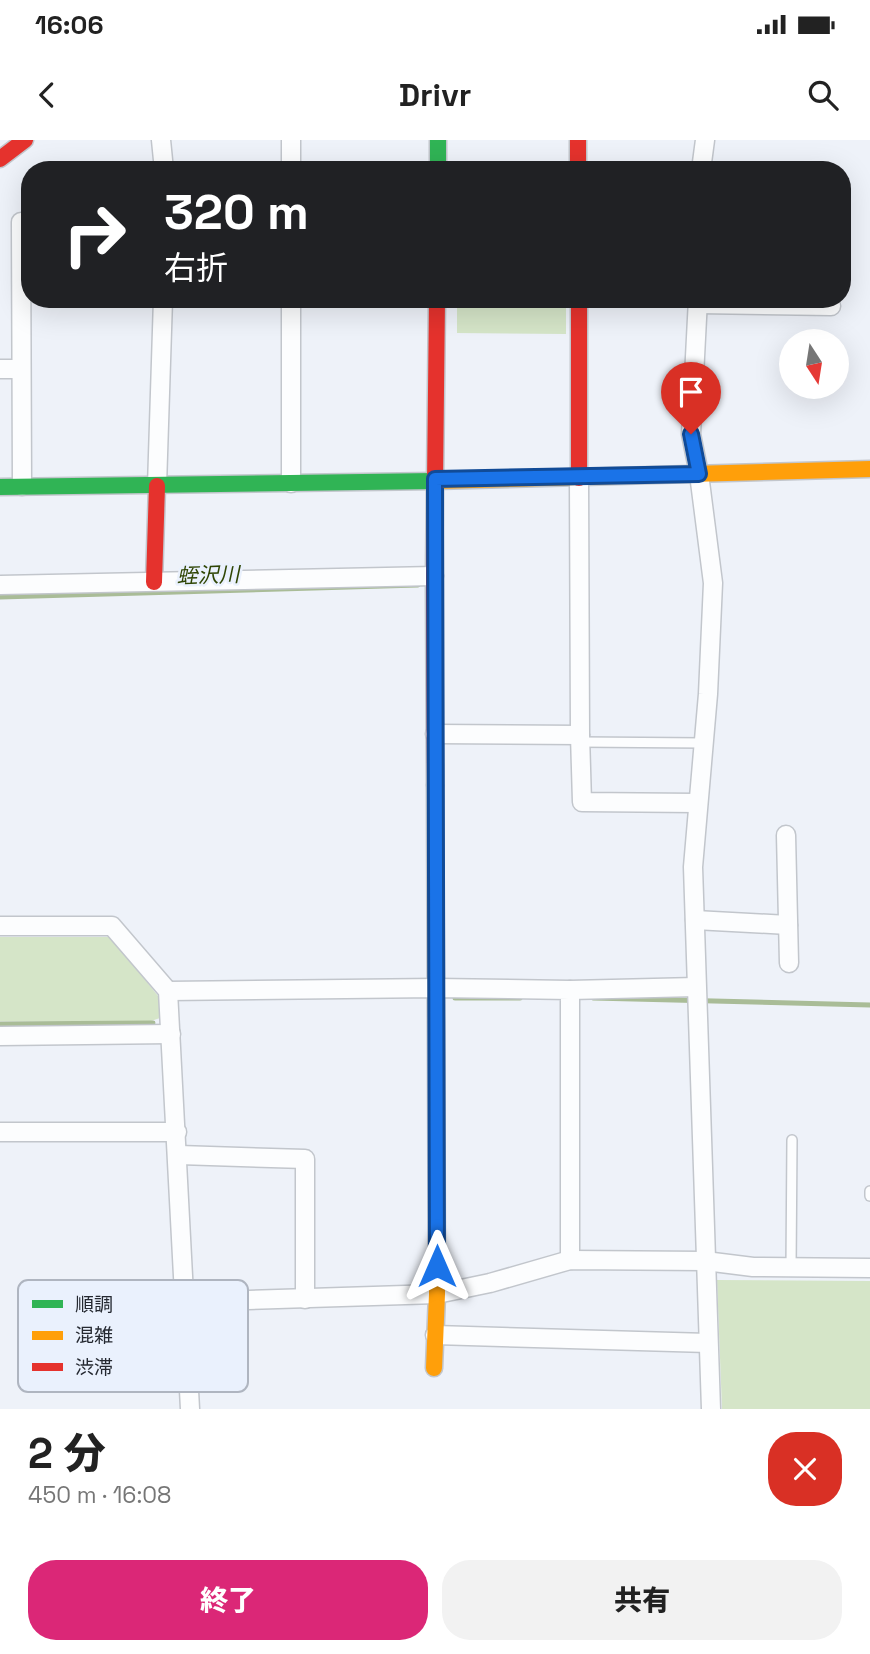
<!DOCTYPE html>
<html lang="ja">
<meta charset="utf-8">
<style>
:root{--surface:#fff;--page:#f2f2f2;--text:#222;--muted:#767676;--accent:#db2777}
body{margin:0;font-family:"Space Grotesk","Noto Sans JP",sans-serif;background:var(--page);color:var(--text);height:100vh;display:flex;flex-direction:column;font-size:26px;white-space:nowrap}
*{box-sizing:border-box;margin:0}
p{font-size:23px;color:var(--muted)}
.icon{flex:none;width:38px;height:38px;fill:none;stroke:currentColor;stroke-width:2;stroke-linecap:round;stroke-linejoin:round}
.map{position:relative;height:1269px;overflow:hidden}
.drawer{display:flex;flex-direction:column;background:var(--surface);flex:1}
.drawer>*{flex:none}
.hud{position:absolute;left:21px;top:21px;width:830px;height:147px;border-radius:28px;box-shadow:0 7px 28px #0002;background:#202124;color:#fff;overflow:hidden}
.needle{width:46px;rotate:168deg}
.tools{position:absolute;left:779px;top:189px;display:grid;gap:14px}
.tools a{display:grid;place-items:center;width:70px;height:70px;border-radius:50%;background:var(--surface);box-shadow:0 7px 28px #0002;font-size:35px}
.pin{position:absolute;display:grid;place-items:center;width:60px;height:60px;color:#fff;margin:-72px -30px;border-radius:50% 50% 50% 0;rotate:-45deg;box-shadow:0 0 7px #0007}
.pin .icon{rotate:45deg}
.me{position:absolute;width:77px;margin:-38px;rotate:0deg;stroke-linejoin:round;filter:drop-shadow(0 0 5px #0008)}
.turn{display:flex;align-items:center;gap:24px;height:147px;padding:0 28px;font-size:32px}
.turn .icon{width:91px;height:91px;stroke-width:2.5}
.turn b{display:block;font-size:49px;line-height:60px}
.round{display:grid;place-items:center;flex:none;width:74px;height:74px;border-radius:28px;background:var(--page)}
.head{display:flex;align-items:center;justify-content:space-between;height:119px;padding:0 28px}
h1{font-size:42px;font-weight:800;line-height:52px}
.action{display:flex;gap:14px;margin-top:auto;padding:14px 28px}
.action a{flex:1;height:80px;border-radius:28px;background:var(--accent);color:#fff;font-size:28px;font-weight:800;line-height:80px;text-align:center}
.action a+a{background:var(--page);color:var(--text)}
.status{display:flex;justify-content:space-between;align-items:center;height:49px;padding:0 35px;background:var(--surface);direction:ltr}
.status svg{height:19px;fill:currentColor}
header{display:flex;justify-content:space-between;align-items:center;height:91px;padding:0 28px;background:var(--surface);font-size:32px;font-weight:800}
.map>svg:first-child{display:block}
.green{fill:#d5e5c8}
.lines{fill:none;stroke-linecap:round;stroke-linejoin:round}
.stream{stroke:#a9bc97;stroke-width:5}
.lane-casing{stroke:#c2c6cc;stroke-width:12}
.street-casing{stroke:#c2c6cc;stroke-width:21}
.fast-casing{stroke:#c2c6cc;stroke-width:19}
.slow-casing{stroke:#c2c6cc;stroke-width:19}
.jam-casing{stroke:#c2c6cc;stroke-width:19}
.lane{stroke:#fcfdfe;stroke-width:9}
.street{stroke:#fcfdfe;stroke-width:18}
.fast{stroke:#30b455;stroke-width:16}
.slow{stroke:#ff9f0a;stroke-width:16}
.jam{stroke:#e5322d;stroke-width:16}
.route-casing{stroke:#114b97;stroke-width:18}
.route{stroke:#1a73e8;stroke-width:12}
.labels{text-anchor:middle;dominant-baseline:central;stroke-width:5;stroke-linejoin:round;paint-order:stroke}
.water-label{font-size:21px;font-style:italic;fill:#2f4504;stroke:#eaf1fd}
.key{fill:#eaf1fd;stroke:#afb5c0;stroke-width:2}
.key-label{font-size:19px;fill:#252931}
</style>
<div class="status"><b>16:06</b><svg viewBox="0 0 49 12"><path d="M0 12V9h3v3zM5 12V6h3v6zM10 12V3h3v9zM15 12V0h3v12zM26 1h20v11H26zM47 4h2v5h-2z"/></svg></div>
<header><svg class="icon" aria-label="back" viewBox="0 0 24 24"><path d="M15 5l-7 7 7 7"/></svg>Drivr<svg class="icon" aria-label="search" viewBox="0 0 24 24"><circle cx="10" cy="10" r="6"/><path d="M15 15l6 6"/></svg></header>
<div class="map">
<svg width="870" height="1269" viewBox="0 0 870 1269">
<rect width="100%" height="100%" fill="#eef2f9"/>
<g class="green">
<path d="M 457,159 L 566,159 L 566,194 L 457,193 Z"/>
<path d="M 0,797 L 111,797 L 162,861 L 160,878 L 148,882 L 0,881 Z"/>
<path d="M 717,1140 L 870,1141 L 870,1269 L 722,1269 Z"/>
</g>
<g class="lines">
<g class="stream">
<path d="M 0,457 L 418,445"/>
<path d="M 455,858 L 520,858"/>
<path d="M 593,858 L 870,865"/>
<path d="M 0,884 L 153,883"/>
</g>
<g class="lane-casing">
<g id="lane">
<path d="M 580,602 L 703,603"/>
<path d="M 870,1051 L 870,1056"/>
<path d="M 791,1128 L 792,1000"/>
</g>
</g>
<g class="street-casing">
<g id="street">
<path d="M 161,0 L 164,30"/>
<path d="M 291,0 L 291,30"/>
<path d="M 701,30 L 705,0"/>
<path d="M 698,159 L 691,294 L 699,334 L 713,443 L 708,554 L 693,727 L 711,1269"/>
<path d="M 698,164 L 831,166"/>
<path d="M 0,229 L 21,229"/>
<path d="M 579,338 L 580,595 L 582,662 L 697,663"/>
<path d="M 291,343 L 291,159"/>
<path d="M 22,346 L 21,82 L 30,82"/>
<path d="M 157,346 L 163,159"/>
<path d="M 0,445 L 434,436"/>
<path d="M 435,594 L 580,595"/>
<path d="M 786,695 L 789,823"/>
<path d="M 695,780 L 788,785"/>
<path d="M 0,786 L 112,786 L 168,851 L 190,1269"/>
<path d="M 570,850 L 696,847"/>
<path d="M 168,851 L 436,848 L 570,850 L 570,1120"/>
<path d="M 0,896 L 171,894"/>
<path d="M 0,992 L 177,992"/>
<path d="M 179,1015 L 305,1019 L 305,1159"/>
<path d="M 186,1162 L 437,1154 L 490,1143 L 570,1120 L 705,1121 L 753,1127 L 870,1128"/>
<path d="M 435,1195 L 708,1203"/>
</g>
</g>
<g class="fast-casing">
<g id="fast">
<path d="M 438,0 L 438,30"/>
<path d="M 0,347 L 435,341"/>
</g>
</g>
<g class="slow-casing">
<g id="slow">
<path d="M 435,341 L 870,329"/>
<path d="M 434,1228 L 437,1154 L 435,645"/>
</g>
</g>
<g class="jam-casing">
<g id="jam">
<path d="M 578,0 L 578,30"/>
<path d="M 0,19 L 25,0"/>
<path d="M 579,159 L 579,338"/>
<path d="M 154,442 L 157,346"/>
<path d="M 435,645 L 434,436 L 437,159"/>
</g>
</g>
<use href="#lane" class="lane"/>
<use href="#street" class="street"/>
<use href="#fast" class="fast"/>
<use href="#slow" class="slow"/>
<use href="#jam" class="jam"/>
</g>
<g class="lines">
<g class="route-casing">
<path id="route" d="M 437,1126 L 435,339 L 699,334 L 691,294"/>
</g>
<use href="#route" class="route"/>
</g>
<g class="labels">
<g class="water-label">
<text transform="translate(208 435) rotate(-2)">蛭沢川</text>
</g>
</g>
<rect x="18" y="1140" width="230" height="112" rx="10" class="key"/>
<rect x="32" y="1160" width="31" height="8" fill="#30b455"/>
<rect x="32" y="1191" width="31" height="9" fill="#ff9f0a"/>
<rect x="32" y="1223" width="31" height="8" fill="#e5322d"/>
<g class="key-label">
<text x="75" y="1171">順調</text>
<text x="75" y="1202">混雑</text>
<text x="75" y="1234">渋滞</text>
</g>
</svg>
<div class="tools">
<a><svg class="needle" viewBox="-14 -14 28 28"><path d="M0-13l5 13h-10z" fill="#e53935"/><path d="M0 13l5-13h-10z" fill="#767676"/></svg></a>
</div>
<div class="pin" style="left:691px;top:294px;background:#d93025"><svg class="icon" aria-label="arrive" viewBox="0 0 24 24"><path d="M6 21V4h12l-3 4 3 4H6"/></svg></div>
<svg class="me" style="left:437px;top:1126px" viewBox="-20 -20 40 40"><path d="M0-17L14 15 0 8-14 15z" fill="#1a73e8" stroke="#fff" stroke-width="4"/></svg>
<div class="hud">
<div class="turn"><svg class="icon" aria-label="right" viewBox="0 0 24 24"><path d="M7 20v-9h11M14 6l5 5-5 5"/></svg><div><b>320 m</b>右折</div></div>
</div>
</div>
<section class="drawer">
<div class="head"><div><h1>2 分</h1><p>450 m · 16:08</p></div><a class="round" style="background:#d93025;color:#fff"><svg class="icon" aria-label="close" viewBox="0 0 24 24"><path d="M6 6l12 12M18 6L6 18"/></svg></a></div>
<div class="action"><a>終了</a><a>共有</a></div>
</section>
